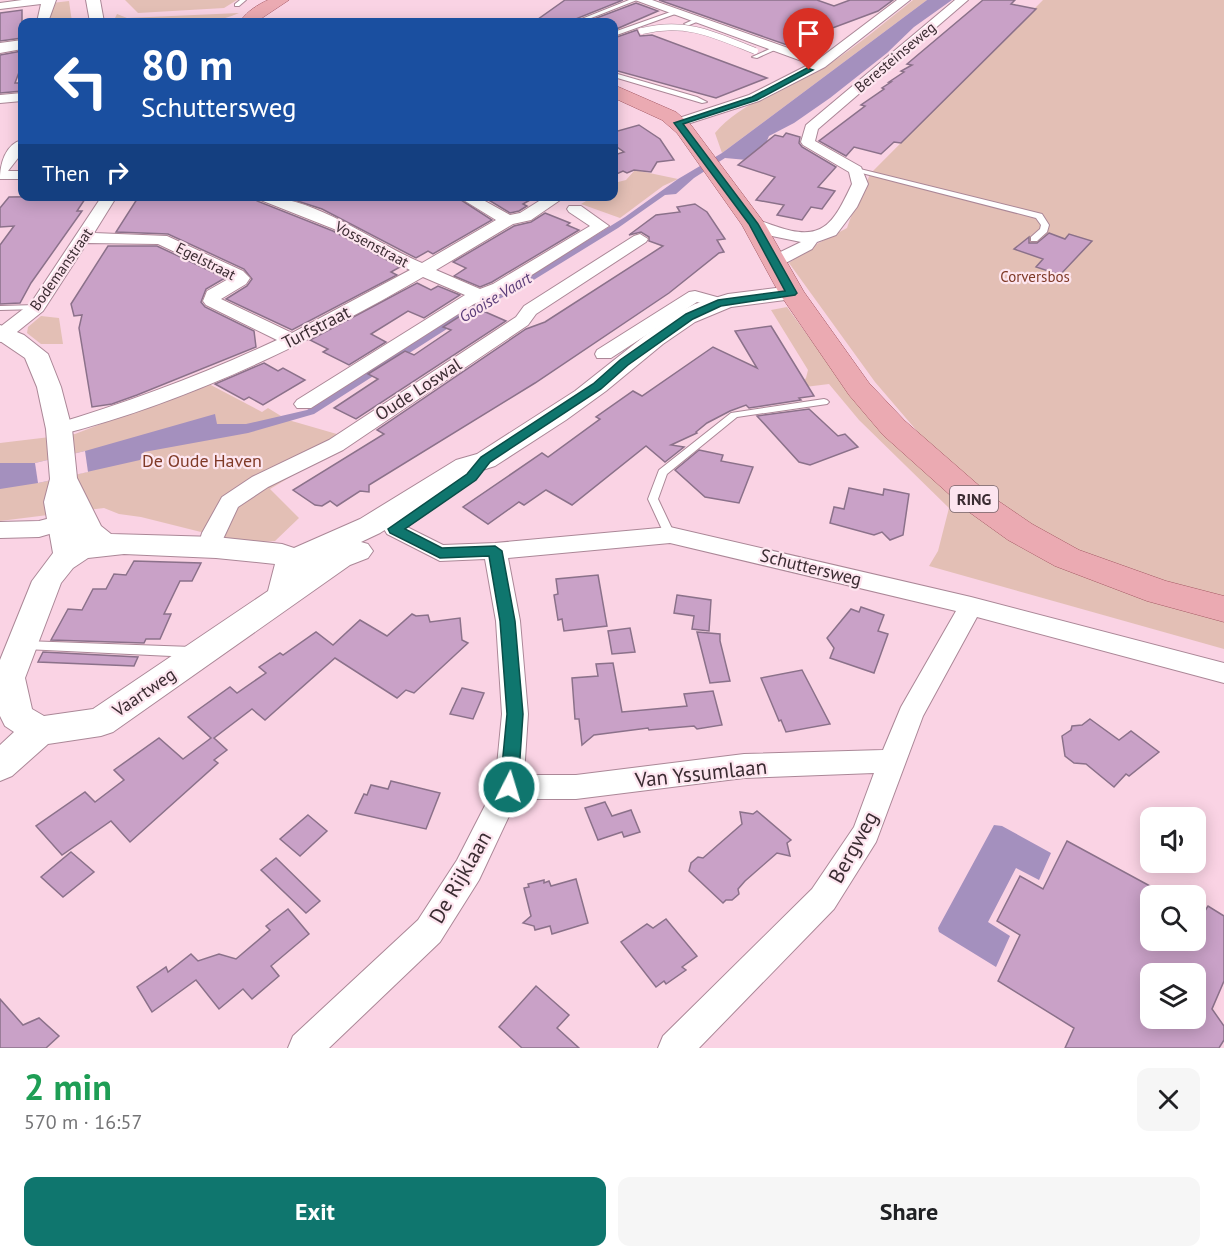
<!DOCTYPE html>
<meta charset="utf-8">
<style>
:root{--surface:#fff;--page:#f6f6f6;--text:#202124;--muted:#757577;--accent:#0f766e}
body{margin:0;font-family:"PT Sans",sans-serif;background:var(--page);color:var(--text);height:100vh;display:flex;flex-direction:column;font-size:22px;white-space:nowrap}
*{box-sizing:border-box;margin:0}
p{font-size:20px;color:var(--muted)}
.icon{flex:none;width:33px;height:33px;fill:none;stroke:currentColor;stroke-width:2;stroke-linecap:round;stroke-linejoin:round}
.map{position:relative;height:1048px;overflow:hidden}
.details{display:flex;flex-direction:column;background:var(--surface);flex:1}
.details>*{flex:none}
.banner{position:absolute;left:18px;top:18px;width:600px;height:183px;border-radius:12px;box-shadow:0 3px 15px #0003;background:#1a4fa0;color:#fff;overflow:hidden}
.fabs{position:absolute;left:1140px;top:807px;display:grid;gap:12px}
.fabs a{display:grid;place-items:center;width:66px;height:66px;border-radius:12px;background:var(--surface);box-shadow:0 3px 15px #0003;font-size:30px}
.pin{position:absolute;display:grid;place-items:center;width:51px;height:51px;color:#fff;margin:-62px -26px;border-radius:50% 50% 50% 0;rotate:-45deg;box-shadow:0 0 6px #0007}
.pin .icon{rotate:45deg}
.me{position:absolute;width:66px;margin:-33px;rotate:5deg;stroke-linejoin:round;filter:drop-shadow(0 0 4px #0008)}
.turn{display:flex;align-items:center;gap:21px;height:126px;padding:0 24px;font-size:27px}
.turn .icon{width:78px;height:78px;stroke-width:2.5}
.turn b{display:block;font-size:42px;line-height:51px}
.then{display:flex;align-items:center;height:57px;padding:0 24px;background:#0003;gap:12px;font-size:22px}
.round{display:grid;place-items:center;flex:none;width:63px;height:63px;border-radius:12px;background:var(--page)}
.headline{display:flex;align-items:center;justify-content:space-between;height:102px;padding:0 24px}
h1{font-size:36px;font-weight:600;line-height:45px;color:#1e9e55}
.cta{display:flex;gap:12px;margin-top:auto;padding:12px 24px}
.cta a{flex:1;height:69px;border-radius:12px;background:var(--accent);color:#fff;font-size:24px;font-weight:600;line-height:69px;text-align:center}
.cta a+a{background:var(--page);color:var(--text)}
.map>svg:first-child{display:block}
.green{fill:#e3bfb5}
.water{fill:#a490be}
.pier{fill:#fad3e4}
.building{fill:#c9a1c7;stroke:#8b718a;stroke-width:1.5;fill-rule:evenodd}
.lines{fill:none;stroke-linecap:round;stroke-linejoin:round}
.service-casing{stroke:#ab8797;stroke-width:2}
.minor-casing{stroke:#ab8797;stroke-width:2}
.tertiary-casing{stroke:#ab8797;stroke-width:2}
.primary-casing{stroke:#a45964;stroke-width:1}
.service{fill:#fff;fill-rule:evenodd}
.minor{fill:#fff;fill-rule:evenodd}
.tertiary{fill:#fff;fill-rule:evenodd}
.primary{fill:#ebaab2;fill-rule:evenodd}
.service-bridge-casing{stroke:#ab8797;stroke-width:7;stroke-linecap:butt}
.service-bridge{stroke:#fff;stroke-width:6}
.route{fill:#0f766e;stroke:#0a4d48;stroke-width:1.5}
.labels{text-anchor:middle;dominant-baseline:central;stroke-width:4.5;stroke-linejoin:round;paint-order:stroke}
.far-street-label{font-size:15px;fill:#3b2c32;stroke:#fde5ef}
.far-park-label{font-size:15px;fill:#7f3a27;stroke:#fde5ef}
.far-water-label{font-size:16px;font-style:italic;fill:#5b3e7a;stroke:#fde5ef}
.shield{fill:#fde5ef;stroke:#75646b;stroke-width:1.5}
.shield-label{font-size:16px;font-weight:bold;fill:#3b2c32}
.street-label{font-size:18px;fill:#3b2c32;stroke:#fde5ef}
.park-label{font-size:18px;fill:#7f3a27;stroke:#fde5ef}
.near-street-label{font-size:21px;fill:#3b2c32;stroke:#fde5ef}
</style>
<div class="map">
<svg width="1224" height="1048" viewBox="0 0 1224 1048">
<rect width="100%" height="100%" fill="#fad3e4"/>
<g class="green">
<path d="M 125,0 L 237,0 L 224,8 L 138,13 Z"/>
<path d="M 913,0 L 927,0 L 722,153 L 715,133 C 743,100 789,89 825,67 C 856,47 884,23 913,0 Z"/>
<path d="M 1043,0 L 1224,0 L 1224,600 L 1118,572 L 1028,532 L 959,480 L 875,382 L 789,263 L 811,247 L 847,228 C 853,209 863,193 870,174 Z"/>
<path d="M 69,1 L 72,22 L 45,22 L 52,3 Z"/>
<path d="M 239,13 C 202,30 153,23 113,22 L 117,14 L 127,18 Z"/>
<path d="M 635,170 L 678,179 L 663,186 L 620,218 L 581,204 L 591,198 L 582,197 L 614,196 L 614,183 L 626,180 Z"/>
<path d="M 787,307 L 843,384 L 964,506 L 1224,621 L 1224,649 L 929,566 L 938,551 L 949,508 L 859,420 L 829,384 L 797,388 L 806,378 L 808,370 L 771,310 Z"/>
<path d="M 41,316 L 59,318 L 63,344 L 41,344 L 27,333 L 28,327 Z"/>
<path d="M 207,383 L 262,412 L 268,408 L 281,416 L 278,417 L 354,439 L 270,489 L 299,518 L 275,541 L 245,543 L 141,517 L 119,514 L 104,508 L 0,521 L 0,443 L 75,434 Z"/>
</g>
<g class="water">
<path d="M 927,0 L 952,0 L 914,27 L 887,53 L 830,98 L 794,123 L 769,136 L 766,143 L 747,160 L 725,158 L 694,178 L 676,194 L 665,195 L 618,228 L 519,289 L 475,311 L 314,414 L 248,433 L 144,452 L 140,460 L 38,483 L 0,489 L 0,463 L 35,463 L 85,451 L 215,414 L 217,424 L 246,424 L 307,410 L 470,307 L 512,287 L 625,217 L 678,179 L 722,153 Z"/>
<path d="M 994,825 L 1002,826 L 1051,853 L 1039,880 L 1016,868 L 988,922 L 1010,936 L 996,967 L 939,932 L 938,928 Z"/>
</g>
<path class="pier" d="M 85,451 L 88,472 L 38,483 L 35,463 Z"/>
<g class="building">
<path d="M 565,0 L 623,0 L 573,20 L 572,22 L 534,22 Z"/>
<path d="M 659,0 L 817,0 L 834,6 L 850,0 L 893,0 L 878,11 L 787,45 Z"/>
<path d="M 983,0 L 1015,0 L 1011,4 L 1036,9 L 901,143 L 894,142 L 881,154 L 854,147 L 846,156 L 819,141 L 865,106 L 861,105 L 884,89 L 882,88 L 891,82 L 889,82 L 904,72 L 901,71 L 912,65 L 907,64 Z"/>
<path d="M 636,3 L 658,11 L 614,30 L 614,22 L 586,22 Z"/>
<path d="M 22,10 L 22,28 L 20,33 L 22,32 L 22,38 L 0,41 L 0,13 Z"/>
<path d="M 637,30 L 640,36 L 652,35 L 767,78 L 716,98 L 614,70 L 614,38 Z"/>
<path d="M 22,51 L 21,67 L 15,83 L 22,83 L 22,91 L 0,93 L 0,55 Z"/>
<path d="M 639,125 L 660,139 L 674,160 L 657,162 L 651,172 L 634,170 L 627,173 L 623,171 L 614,175 L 614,155 L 624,152 L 614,145 L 614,132 Z"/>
<path d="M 786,133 L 800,137 L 799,143 L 802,147 L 836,167 L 818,187 L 835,191 L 822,209 L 811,207 L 802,220 L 777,215 L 784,205 L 756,200 L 775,177 L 738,165 L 775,135 L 783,137 Z"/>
<path d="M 87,196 L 77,211 L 82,211 L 31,283 L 20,303 L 0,304 L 0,245 L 14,226 L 0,227 L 0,208 L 9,197 Z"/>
<path d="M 139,196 L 254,196 L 257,201 L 333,231 L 400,267 L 391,272 L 397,275 L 292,330 L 226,299 L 247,286 L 252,279 L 244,269 L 168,234 L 116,232 Z"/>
<path d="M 282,196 L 455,196 L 492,220 L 433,254 L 428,251 L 416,258 L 322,209 Z"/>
<path d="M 482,196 L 537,196 L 523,204 L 527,206 L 519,211 L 510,213 Z"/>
<path d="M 695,204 L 707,212 L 725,239 L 717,240 L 724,252 L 719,253 L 669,293 L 535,383 L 369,485 L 369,492 L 360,491 L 337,506 L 330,501 L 322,506 L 315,505 L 293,490 L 384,434 L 377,430 L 526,329 L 545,322 L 663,246 L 649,241 L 649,237 L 641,232 L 629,235 L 656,215 L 680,212 L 677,207 Z"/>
<path d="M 545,213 L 570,223 L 567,225 L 579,230 L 492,282 L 480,287 L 454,276 L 466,268 L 453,262 L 514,226 L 531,222 Z"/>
<path d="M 1049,233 L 1065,239 L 1069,234 L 1092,241 L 1060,275 L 1036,267 L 1043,259 L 1014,249 L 1029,237 L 1029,243 L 1037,243 Z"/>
<path d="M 108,246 L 157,246 L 225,278 L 206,289 L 201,302 L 205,307 L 254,331 L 256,347 L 137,395 L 112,404 L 92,407 L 79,328 L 82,315 L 74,316 L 71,304 Z"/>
<path d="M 417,283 L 431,290 L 438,286 L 460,295 L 424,318 L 408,311 L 371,334 L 386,342 L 349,365 L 323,352 L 328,349 L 310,340 Z"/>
<path d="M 474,307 L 506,321 L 356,419 L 334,408 L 378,379 L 368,374 L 405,351 L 414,355 L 451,330 L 443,327 Z"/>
<path d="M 771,326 L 814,396 L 799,398 L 801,400 L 749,408 L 746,405 L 730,411 L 707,423 L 696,432 L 697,433 L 671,445 L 684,447 L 665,462 L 646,446 L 572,505 L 546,490 L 524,505 L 519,502 L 488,524 L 463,507 L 542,453 L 548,457 L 600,419 L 596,417 L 633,391 L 642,396 L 713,347 L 757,368 L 735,331 Z"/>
<path d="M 264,363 L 278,371 L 283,368 L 305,380 L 263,405 L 249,397 L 244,400 L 215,384 Z"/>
<path d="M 809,409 L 838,436 L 845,434 L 858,447 L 810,465 L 799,462 L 757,416 Z"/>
<path d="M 699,450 L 723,455 L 721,461 L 753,467 L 739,503 L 705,497 L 675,470 Z"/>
<path d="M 849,488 L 883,495 L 884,489 L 909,494 L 903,535 L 890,540 L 882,532 L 874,535 L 830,523 L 834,507 L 844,509 Z"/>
<path d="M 134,561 L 201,563 L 192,581 L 180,581 L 164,614 L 171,614 L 160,639 L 146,639 L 144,643 L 51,640 L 68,609 L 82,610 L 93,589 L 106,589 L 114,574 L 126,575 Z"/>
<path d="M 598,575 L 607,626 L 564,631 L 562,619 L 558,620 L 554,595 L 558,594 L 556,579 Z"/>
<path d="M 677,595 L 711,600 L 709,631 L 692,629 L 694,616 L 674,613 Z"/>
<path d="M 861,607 L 884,615 L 878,631 L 888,634 L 874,673 L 830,658 L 834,648 L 827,638 L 851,609 L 859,612 Z"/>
<path d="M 412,614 L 416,616 L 428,615 L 430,622 L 460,618 L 462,640 L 468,643 L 414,693 L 406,690 L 397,698 L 335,658 L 265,720 L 252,709 L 214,738 L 227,750 L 214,760 L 218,763 L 130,842 L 111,821 L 62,855 L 36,826 L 85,792 L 95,802 L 124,780 L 114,770 L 159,738 L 183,759 L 211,738 L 188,717 L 230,687 L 237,693 L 266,673 L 259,667 L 280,653 L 283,655 L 316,632 L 333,645 L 360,620 L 387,636 Z"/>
<path d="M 630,628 L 635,652 L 612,654 L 608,631 Z"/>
<path d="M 697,632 L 720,634 L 720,641 L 730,681 L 710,683 Z"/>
<path d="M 43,652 L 138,657 L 134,666 L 38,662 Z"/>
<path d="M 613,663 L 622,712 L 687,706 L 684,694 L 713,691 L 722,725 L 697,729 L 694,726 L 649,730 L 648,728 L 594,735 L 582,745 L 579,719 L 575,719 L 572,678 L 598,676 L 596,664 Z"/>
<path d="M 802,670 L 830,724 L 786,732 L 781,720 L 779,721 L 761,678 Z"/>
<path d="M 462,688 L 484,693 L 473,719 L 450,714 Z"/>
<path d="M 1090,719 L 1119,740 L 1131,731 L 1159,752 L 1129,776 L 1126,774 L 1114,787 L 1086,764 L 1074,763 L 1065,756 L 1062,736 L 1071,730 L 1072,726 L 1082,725 Z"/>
<path d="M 391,781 L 440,793 L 426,829 L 355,813 L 364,794 L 367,795 L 371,785 L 388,789 Z"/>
<path d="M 605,802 L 612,816 L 631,810 L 640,832 L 624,837 L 622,832 L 598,840 L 585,808 Z"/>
<path d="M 757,811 L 791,840 L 787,843 L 790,856 L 777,853 L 745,881 L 738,889 L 739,894 L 732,900 L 726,900 L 723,903 L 689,871 L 691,863 L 698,857 L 703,858 L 742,824 L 740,812 L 753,814 Z"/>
<path d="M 308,815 L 327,831 L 300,856 L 280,839 Z"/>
<path d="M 1067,841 L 1150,886 L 1150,940 L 1196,940 L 1196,910 L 1203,914 L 1208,906 L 1224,916 L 1224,981 L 1212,1009 L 1224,1026 L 1224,1040 L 1219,1048 L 1065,1048 L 1074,1028 L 998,981 L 1020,935 L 997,921 L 1020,876 L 1043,889 ZM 1150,974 L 1196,974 L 1196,1018 L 1150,1018 Z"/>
<path d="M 71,852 L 94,872 L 63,897 L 41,877 Z"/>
<path d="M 276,858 L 320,901 L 306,913 L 261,870 Z"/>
<path d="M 576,879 L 588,923 L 552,934 L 550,926 L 535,930 L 534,926 L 523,923 L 531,916 L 524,888 L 529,887 L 528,884 L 544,880 L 544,883 L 549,881 L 551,886 Z"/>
<path d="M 288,909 L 309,934 L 271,966 L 279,976 L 252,999 L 243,989 L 219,1009 L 196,980 L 152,1012 L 137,987 L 166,967 L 168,972 L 191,954 L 198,961 L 219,954 L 236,959 L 270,930 L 266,926 Z"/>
<path d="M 666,919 L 697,956 L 682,967 L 686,970 L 666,984 L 664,981 L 656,987 L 621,942 L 647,924 L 653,928 Z"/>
<path d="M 536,986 L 569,1015 L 557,1028 L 579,1048 L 522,1048 L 499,1027 Z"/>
<path d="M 0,999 L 23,1025 L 39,1018 L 59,1036 L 46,1048 L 0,1048 Z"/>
</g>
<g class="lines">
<g class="service-casing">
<g id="service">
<path d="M 240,0 L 246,0 L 239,6 L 235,6 L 235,4 Z"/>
<path d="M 629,0 L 637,0 L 581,22 L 574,22 Z"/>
<path d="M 676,10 L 678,13 L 614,36 L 614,32 Z"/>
<path d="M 697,18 L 699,21 L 687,26 L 684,24 Z"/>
<path d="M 774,47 L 779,48 L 757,58 L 752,57 Z"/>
<path d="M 614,73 L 697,97 L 707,102 L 702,103 L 614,77 Z"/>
<path d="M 856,168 L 1042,214 L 1049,225 L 1047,232 L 1037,241 L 1031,241 L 1031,237 L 1040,229 L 1041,225 L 1036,218 L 854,171 L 854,169 Z"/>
<path d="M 37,305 L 40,305 L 40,309 L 0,310 L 0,306 Z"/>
<path d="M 824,399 L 827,400 L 829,402 L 827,404 L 737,417 L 667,474 L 658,499 L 675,535 L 674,538 L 666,538 L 648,499 L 659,470 L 731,413 Z"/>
<path d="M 25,641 L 192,647 L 196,649 L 198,652 L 196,655 L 192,657 L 25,649 L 21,648 L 19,645 L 21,642 Z"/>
</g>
</g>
<g class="minor-casing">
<g id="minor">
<path d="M 22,0 L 56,0 L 48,22 L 37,22 L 41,4 L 0,9 L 0,3 Z"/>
<path d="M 635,0 L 652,0 L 819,59 L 897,0 L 910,0 L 825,67 L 759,101 L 678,127 L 673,126 L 671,123 L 673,120 L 749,95 L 810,64 Z"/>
<path d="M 955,0 L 968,0 L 818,129 L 815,141 L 861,167 L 868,184 L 857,207 L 836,235 L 817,242 L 812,249 L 780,266 L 768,266 L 766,262 L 768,258 L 801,242 L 772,236 L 747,227 L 745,224 L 747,221 C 757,218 766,223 775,226 C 823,243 833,224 852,184 L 849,172 L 803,145 L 801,142 L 806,125 Z"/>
<path d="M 22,93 L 22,101 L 0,103 L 0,95 Z"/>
<path d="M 22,140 L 22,153 L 8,171 L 22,171 L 22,179 L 0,179 C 0,165 5,144 22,140 Z"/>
<path d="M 102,196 L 117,196 L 94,233 L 167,236 L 243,271 L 250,278 L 246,284 L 221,299 L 292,333 L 410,270 L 334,229 L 258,199 L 256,196 C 316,196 368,240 422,263 L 496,220 L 457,196 L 476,196 L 510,215 L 520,213 L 547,196 L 566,196 L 531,220 L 513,224 L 436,270 L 480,289 L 493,284 L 590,226 L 569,212 L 567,209 L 569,206 L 581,206 L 609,226 L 505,292 L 474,304 L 311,408 L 297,408 L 294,404 L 297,400 L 465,295 L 423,277 C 309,343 188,402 59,435 L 52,433 L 49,429 L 52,425 C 130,402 204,374 277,340 L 206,305 L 203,301 L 207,291 L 230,278 L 158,244 L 87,243 L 43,311 L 7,340 L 0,342 L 0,327 L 31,303 Z"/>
<path d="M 640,234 L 648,239 L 646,242 L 536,314 L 528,325 L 343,450 L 268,487 L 238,507 L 217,552 L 209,554 L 201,552 L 198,546 L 202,533 L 222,497 L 252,477 L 329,440 L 516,317 L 524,306 L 634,236 Z"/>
<path d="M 695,291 L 724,299 L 727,303 L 724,307 L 718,308 L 697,302 L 611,358 L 597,358 L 595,354 L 597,350 L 689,292 Z"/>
<path d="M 62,515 L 70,518 L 73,523 L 70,528 L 39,537 L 0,538 L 0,522 L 39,521 Z"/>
<path d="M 395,521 L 443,545 L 495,543 L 670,527 L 971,597 L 1224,663 L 1224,683 L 977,617 L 923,716 L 876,842 L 834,909 L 699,1048 L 658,1048 L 663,1036 L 812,889 L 854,827 L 874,773 L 744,778 L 576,799 L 517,799 L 479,880 L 440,942 L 329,1048 L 288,1048 L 293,1036 L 418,920 L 457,860 L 495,786 L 502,714 L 496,621 L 485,559 L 440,561 L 387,534 L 384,529 L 387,524 ZM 670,543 L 956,611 L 901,707 L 883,750 L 744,754 L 576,775 L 524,775 L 528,714 L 520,621 L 508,558 Z"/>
</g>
</g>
<g class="tertiary-casing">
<g id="tertiary">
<path d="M 86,0 L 100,0 L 104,22 L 90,22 Z"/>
<path d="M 22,40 L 22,49 L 0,53 L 0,43 Z"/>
<path d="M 792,286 L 800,288 L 803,293 L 800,298 L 731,307 L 695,322 L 663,344 L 606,391 L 566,420 L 495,466 L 476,472 L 380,533 L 361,542 L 368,544 L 373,551 L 368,558 L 350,565 L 113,732 L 101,736 L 48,744 L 12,776 L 0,781 L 0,745 L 14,732 L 5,726 L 0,716 L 0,660 L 32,581 L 53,553 L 44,502 L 50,479 L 46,429 L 37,387 L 25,358 L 0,341 L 0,325 L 24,335 L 48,354 L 61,387 L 72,429 L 77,478 L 101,526 L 111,534 L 216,537 L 282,544 L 294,548 L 360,519 L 456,460 L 477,454 L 575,391 L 647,334 L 679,312 L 695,304 L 728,294 ZM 124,554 L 216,558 L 275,564 L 268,591 L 93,709 L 44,716 L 32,709 L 25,678 L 61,583 L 73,568 L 88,558 Z"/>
</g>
</g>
<g class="primary-casing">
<g id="primary">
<path d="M 268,0 L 289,0 L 256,22 L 242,22 L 241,20 C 248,11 257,5 268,0 Z"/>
<path d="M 614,85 L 676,112 L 691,125 L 765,224 L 804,292 L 869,383 L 905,421 L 991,496 L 1032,524 L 1079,550 L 1166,581 L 1224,596 L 1224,622 L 1147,601 L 1055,566 L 1008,540 L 969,512 L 883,435 L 849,395 L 779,293 L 742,225 L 677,133 L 662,120 L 614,98 Z"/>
</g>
</g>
<use href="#service" class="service"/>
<use href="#minor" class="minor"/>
<use href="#tertiary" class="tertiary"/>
<use href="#primary" class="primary"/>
<g class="service-bridge-casing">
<path id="service-bridge" d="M 642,31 C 686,20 715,35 755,51"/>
</g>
<use href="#service-bridge" class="service-bridge"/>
</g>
<path class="route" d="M 807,68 L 813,70 L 757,100 L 683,124 L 758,224 L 797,293 L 795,295 L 721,306 L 693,319 L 628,365 L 601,389 L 490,462 L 476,480 L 405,529 L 442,548 L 495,546 L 502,551 L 515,621 L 523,714 L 518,787 L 515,792 L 509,794 L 503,792 L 500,787 L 507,714 L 500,621 L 489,556 L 440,558 L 390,533 L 388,529 L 467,474 L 481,457 L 593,384 L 620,360 L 686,314 L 718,300 L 785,291 L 749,224 L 674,123 L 752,97 Z"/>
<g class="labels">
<g class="far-street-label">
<text transform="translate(895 57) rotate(-40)">Beresteinseweg</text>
<text transform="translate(372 244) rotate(28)">Vossenstraat</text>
<text transform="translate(206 261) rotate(27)">Egelstraat</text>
<text transform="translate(61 269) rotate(-55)">Bodemanstraat</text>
</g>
<g class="far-park-label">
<text x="1035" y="276">Corversbos</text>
</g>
<g class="far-water-label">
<text transform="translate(495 297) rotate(-31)">Gooise Vaart</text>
</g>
<rect class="shield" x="950" y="486" width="48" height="26" rx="4.5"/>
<g class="shield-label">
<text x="974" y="499">RING</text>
</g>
<g class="street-label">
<text transform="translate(316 327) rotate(-27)">Turfstraat</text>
<text transform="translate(418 389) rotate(-33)">Oude Loswal</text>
<text transform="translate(811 567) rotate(14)">Schuttersweg</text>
<text transform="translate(144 692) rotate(-34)">Vaartweg</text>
</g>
<g class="park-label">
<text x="202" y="460">De Oude Haven</text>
</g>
<g class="near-street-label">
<text transform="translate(701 773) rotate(-6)">Van Yssumlaan</text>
<text transform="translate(853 847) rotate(-61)">Bergweg</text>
<text transform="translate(460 877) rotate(-60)">De Rijklaan</text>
</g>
</g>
</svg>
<div class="fabs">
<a><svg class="icon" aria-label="sound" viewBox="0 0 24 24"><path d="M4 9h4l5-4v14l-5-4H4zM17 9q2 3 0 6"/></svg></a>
<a><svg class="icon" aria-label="search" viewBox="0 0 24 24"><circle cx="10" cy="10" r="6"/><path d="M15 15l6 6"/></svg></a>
<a><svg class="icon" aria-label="layers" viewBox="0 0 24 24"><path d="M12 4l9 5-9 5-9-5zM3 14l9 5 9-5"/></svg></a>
</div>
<div class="pin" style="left:809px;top:70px;background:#d93025"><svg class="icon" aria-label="arrive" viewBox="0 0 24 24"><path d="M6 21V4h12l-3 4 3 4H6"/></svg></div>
<svg class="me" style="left:509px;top:787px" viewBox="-20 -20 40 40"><circle r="17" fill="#0f766e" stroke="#fff" stroke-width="3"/><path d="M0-11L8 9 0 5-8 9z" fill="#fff"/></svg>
<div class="banner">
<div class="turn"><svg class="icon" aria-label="left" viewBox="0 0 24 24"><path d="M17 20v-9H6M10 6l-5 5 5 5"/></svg><div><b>80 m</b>Schuttersweg</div></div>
<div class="then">Then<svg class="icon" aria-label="right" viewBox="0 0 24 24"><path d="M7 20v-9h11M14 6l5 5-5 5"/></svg></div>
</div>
</div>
<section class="details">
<div class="headline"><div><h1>2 min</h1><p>570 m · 16:57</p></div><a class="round"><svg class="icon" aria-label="close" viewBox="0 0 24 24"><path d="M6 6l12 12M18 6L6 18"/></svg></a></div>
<div class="cta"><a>Exit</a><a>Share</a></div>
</section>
